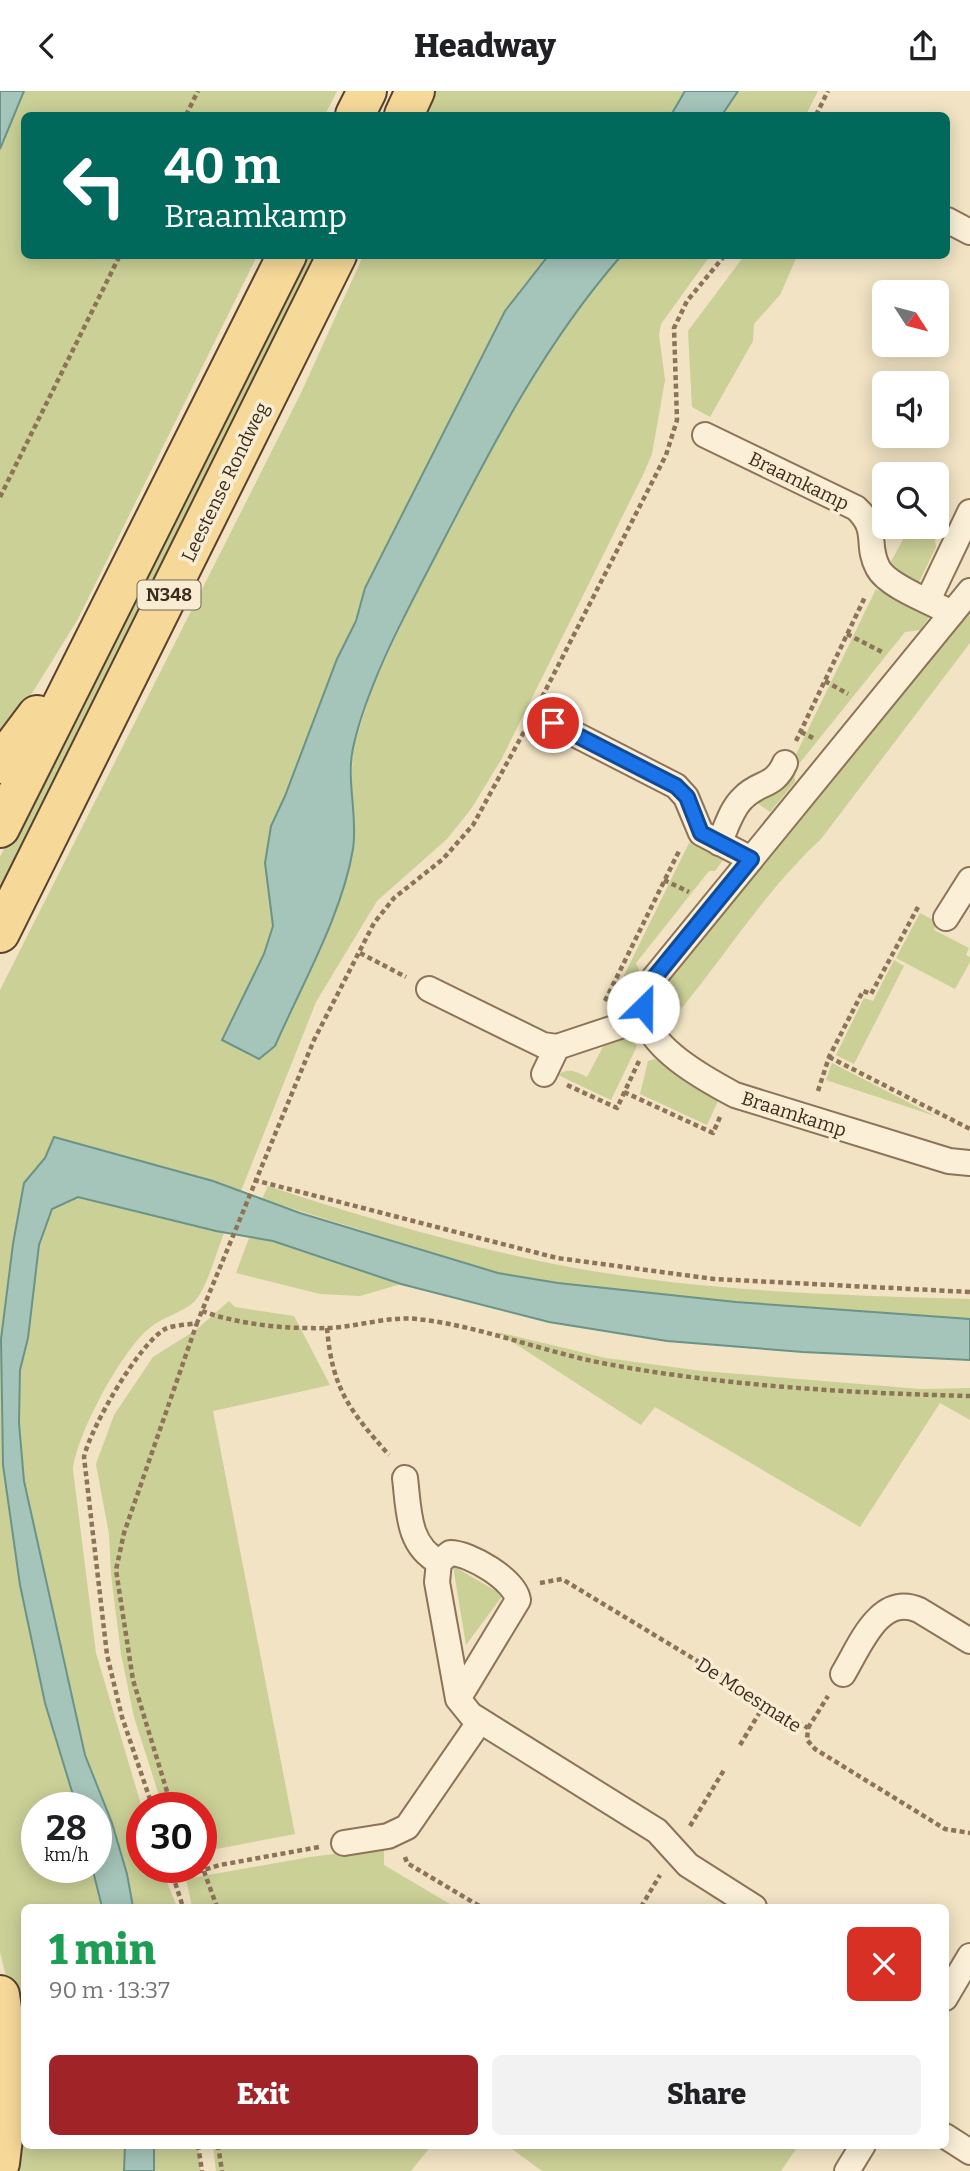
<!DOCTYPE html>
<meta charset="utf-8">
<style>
:root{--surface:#fff;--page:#f2f2f2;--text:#202124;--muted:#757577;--accent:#a02427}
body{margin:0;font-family:Bitter,serif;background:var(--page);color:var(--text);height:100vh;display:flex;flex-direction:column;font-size:26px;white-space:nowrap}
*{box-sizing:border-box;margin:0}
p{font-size:23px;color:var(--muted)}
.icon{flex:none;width:38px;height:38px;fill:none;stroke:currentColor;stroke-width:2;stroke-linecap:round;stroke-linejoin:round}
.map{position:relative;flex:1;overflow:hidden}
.details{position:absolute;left:21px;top:1813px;width:928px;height:245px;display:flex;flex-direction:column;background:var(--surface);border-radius:10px;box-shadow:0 4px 18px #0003}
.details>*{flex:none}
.top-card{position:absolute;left:21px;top:21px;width:929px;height:147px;border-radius:10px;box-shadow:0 4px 18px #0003;background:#00695c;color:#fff;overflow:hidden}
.needle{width:46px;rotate:126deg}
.buttons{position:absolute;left:872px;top:189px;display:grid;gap:14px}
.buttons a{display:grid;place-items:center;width:77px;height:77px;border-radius:10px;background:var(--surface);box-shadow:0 4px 18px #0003;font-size:35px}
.speed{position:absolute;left:21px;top:1701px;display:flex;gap:14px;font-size:35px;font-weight:700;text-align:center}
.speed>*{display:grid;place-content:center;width:91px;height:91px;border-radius:50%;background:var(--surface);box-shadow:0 4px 18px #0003;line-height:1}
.speed small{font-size:18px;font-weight:400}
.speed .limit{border:10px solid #d22;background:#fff;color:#111}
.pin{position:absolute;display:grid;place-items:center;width:60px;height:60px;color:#fff;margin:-30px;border:4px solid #fff;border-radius:50%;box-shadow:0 2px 7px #0007}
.me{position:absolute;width:77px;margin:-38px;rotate:23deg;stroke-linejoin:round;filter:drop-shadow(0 0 5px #0008)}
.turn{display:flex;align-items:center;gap:24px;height:147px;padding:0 28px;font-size:32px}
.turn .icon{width:91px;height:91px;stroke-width:2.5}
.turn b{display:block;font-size:49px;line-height:60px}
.round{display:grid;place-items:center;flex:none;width:74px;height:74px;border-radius:10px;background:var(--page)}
.head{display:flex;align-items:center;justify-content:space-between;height:119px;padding:0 28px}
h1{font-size:42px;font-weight:800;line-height:52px;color:#1e9e55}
.cta{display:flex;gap:14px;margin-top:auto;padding:14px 28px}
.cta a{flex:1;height:80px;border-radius:10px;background:var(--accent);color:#fff;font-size:28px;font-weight:800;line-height:80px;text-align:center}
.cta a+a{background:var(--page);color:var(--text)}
header{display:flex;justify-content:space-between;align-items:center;height:91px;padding:0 28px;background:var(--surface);font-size:32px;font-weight:800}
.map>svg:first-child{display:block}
.green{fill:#cad096}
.water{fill:#a5c4ba;stroke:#6b9388;stroke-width:2}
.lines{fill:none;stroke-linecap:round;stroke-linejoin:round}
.minor-casing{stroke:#8d7358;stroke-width:28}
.primary-casing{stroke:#5a412d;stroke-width:42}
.path{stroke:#8d7358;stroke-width:4.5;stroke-dasharray:5 3.5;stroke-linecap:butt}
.minor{stroke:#fbf0d7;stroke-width:24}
.primary{stroke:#f6d899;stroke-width:38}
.route-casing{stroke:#114b97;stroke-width:18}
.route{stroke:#1a73e8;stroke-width:12}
.labels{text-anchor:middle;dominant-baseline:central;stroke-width:7;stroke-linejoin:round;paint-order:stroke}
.shield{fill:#f8edd3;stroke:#746654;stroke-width:2}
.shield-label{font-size:18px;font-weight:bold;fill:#3c2c1d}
.street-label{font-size:19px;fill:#3c2c1d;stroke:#f8edd3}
</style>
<header><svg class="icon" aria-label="back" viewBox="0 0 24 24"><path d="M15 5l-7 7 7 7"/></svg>Headway<svg class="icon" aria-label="share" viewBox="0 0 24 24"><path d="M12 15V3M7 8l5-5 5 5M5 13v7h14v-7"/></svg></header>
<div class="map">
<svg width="970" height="2080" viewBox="0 0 970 2080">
<rect width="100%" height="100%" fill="#f1e3c3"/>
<g class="green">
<path d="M 24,0 L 337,0 L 325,24 L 24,24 L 24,164 L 257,165 L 78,528 L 0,654 L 0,58 Z"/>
<path d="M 436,0 L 685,0 L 671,24 L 426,24 Z"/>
<path d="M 738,0 L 818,0 L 806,24 L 722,24 Z"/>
<path d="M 298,165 L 325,165 L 0,816 L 0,766 Z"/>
<path d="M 363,165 L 548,165 L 519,200 L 365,497 L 356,530 L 337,568 L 285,705 L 271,735 L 265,772 L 273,835 L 264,863 L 222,948 L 259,968 L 351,701 L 353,658 L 372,597 L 415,505 L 529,289 L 564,235 L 621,165 L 710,165 L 661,233 L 659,244 L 665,289 L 652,363 L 643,384 L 501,669 L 471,718 L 447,748 L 377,810 L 316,911 L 241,1100 L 54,1046 L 45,1067 L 24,1092 L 1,1248 L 1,1313 L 3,1374 L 20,1494 L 77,1717 L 37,1717 L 37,1776 L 92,1776 L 102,1816 L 24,1816 L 24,1983 L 17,1930 L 0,1861 L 0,899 L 301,302 Z"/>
<path d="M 744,165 L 797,165 L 780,204 L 754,233 L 753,250 L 710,326 L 692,316 L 688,240 Z"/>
<path d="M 888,436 L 928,436 L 934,441 L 936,456 L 919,491 L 888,476 L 905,445 Z"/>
<path d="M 876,498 L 930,525 L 920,539 L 905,541 L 794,679 L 795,691 L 770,721 L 756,711 L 788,680 Z"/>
<path d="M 970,520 L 970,552 L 821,748 C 764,801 723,868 673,928 L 658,913 L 662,897 Z"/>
<path d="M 689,752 L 723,769 L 715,780 L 709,780 L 636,872 L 640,882 L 625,907 L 613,907 Z"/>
<path d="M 920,822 L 937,831 L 934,839 L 969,857 L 966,864 L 970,866 L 970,871 L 955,898 L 896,867 Z"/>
<path d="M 894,869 L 904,875 L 854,973 L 836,964 L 864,907 L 873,910 Z"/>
<path d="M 627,945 L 637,955 L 611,1009 L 558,984 C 568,976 577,981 587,986 L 604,954 Z"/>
<path d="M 655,968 L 718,1010 L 707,1034 L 640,1003 L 648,970 Z"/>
<path d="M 832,972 L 935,1025 L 826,989 Z"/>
<path d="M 268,1095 C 361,1126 457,1153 554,1173 C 689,1200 832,1204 970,1208 L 970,1228 L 736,1211 L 558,1192 L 498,1182 L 262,1108 Z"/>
<path d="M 78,1106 L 224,1142 C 217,1159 207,1198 194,1211 C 183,1221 164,1226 152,1235 C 123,1256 76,1344 73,1379 L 96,1562 L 142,1717 L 142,1776 L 161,1776 L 177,1816 L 133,1816 L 127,1783 L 112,1732 L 85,1664 L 24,1390 L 19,1332 L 21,1271 L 28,1247 L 39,1154 L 52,1118 Z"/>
<path d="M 249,1147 L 273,1150 L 401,1193 L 360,1205 L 320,1203 L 236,1182 Z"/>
<path d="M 229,1210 L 235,1216 L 294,1225 L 330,1294 L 213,1320 L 295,1743 L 201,1761 L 201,1717 L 163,1717 L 134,1626 L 121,1563 L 111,1483 L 109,1443 L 96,1373 L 114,1324 L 153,1266 L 196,1239 Z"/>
<path d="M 497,1241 L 606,1267 L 702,1280 L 921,1298 L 970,1297 L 970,1329 L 940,1312 L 860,1436 L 655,1316 L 641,1334 Z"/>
<path d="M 453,1475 L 503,1504 L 466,1554 Z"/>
<path d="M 384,1757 L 384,1774 L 455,1816 L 192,1816 L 186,1788 L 310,1766 Z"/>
<path d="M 24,2030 L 24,2054 L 125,2055 L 124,2080 L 14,2080 Z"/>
<path d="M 154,2055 L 198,2055 L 201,2080 L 154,2080 Z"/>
<path d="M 213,2055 L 213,2054 L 431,2055 L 411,2080 L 216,2080 Z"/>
<path d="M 508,2055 L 798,2055 L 781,2080 L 542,2080 Z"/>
</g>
<g class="water">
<path d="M 0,0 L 24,0 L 0,58 Z"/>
<path d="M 685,0 L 738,0 L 722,24 L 671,24 Z"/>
<path d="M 548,165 L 621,165 C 543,254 491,357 437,462 C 407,520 367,593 353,657 C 346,690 358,725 353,758 C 342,824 302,893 275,955 L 259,968 L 222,949 L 264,863 L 273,835 L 265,772 L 271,735 L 285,705 L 337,568 L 356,530 L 365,497 L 505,220 Z"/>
<path d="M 54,1046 L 213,1090 L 300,1122 L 498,1182 L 558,1192 L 736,1211 L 970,1228 L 970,1269 L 803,1261 L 667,1250 L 549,1231 L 401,1193 L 273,1150 L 216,1140 L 78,1106 L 52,1118 L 39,1154 L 28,1247 L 20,1279 L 19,1332 L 24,1390 L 85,1664 L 112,1732 L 127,1783 L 133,1816 L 102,1816 L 92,1776 L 96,1776 L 96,1717 L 77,1717 L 45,1612 L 20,1494 L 3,1374 L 1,1248 L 13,1153 L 24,1092 L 45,1067 Z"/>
<path d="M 125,2055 L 154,2055 L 154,2080 L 124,2080 Z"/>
</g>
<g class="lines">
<g class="minor-casing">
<g id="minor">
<path d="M 947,129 L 970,141"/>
<path d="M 705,344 L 856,417 C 880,439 865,453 878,477 C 887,495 933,512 952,522"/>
<path d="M 970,500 L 654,887 C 649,897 643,906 643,917 C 644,955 705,988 735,1004 L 949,1070 L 970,1072"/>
<path d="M 928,509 L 970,421"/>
<path d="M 553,632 L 676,695 L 686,706 L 701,742 L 751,768"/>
<path d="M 719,752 C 726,738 731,718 743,707 C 759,690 774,697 785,672"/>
<path d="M 946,827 L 970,789"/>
<path d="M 429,898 L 543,954 L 557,956 L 644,927"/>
<path d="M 544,983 L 557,956"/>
<path d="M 405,1387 C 409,1419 407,1454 439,1471"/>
<path d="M 843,1583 C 860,1555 879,1502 919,1519 L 970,1550"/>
<path d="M 458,1608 L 518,1509 C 515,1489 470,1462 450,1462 L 439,1471 L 437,1491 L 458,1608 L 471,1624 L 657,1740 L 688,1774 L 754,1816"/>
<path d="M 344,1752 L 388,1745 L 407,1736 L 480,1630"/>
<path d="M 945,1907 L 970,1865"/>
<path d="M 945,2045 L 970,2061"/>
<path d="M 847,2080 L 863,2054"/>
</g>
</g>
<g class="primary-casing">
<g id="primary">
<path d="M 355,24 L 367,0"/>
<path d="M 404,24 L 415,0"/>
<path d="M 0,673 L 37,624"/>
<path d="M 0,737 L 287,164"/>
<path d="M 0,842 L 337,164"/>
<path d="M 0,1904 L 11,1980 L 0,2072"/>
</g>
</g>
<g class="path">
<path d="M 186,24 L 198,0"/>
<path d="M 816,24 L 828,0"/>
<path d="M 0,406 L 120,164"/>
<path d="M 847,543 L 884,562"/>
<path d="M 825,590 L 848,603"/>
<path d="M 542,606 L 666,364 L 677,329 L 674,237 L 687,210 L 725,164"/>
<path d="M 801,641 L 815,648"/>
<path d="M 796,650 L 865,506"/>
<path d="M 664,789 L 689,801"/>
<path d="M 360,862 L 406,886"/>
<path d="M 605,910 L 680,758"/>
<path d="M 829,966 L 970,1038"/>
<path d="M 567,994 L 617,1017 L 639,970"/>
<path d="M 818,1000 L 829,966 L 863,900 L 871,903 L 918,816"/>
<path d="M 624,1001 L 713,1042 L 720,1026"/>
<path d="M 254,1089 L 557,1167 L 714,1188 L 970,1201"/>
<path d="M 202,1220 C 240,1234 287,1238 327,1237 C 357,1236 388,1225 417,1228 C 481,1235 543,1261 607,1273 C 726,1295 849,1302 970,1305"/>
<path d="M 327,1237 C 332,1298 350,1320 389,1364"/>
<path d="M 540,1492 L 562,1488 L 808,1637 L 807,1649 L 815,1658 L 945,1738 L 970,1742"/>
<path d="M 808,1637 L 828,1605"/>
<path d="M 740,1654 L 766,1611"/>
<path d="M 153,1717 L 122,1626 L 107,1564 L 84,1366 C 91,1336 138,1254 165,1238 C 173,1234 188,1234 197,1232 L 314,949 L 374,832 L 394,807 L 443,768 L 473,734 L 525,639"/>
<path d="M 172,1717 L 133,1589 L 116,1479 L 124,1442 L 197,1232"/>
<path d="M 690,1735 L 724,1679"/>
<path d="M 405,1766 L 407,1772 L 481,1816"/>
<path d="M 201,1772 L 217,1816"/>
<path d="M 170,1776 L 183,1816"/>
<path d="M 173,1788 L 220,1774 L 319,1756"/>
<path d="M 641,1816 L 660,1784"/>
<path d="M 198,2054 L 202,2080"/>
<path d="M 218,2054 L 222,2080"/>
</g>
<use href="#minor" class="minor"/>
<use href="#primary" class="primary"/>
</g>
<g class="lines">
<g class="route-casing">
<path id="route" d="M 553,632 L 676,695 L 687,706 L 701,742 L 751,768 L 654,887 L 643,916"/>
</g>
<use href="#route" class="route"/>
</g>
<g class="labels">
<rect class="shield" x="137.5" y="489.5" width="63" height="29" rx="5"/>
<g class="shield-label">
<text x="169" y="504">N348</text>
</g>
<g class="street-label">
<text transform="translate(799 390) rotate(26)">Braamkamp</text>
<text transform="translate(225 391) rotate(-64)">Leestense Rondweg</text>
<text transform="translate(794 1023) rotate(18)">Braamkamp</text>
<text transform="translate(749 1604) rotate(33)">De Moesmate</text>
</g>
</g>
</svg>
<div class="buttons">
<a><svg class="needle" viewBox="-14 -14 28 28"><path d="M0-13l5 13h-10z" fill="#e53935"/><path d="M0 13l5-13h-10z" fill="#757577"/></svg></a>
<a><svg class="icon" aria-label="sound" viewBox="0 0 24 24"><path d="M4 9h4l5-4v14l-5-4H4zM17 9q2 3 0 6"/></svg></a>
<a><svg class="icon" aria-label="search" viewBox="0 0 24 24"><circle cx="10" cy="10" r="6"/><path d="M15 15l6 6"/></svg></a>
</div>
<div class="speed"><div>28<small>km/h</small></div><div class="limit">30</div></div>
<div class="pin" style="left:553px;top:632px;background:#d93025"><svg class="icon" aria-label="arrive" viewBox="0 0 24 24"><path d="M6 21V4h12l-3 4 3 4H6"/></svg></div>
<svg class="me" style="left:643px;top:916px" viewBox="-20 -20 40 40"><circle r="19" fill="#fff"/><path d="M0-13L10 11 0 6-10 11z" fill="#1a73e8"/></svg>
<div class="top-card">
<div class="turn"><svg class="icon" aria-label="left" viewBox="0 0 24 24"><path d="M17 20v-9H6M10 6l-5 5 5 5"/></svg><div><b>40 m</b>Braamkamp</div></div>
</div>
<section class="details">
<div class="head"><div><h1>1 min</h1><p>90 m · 13:37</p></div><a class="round" style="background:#d93025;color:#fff"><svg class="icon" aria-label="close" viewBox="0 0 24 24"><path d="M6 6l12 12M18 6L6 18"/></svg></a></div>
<div class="cta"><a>Exit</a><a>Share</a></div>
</section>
</div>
